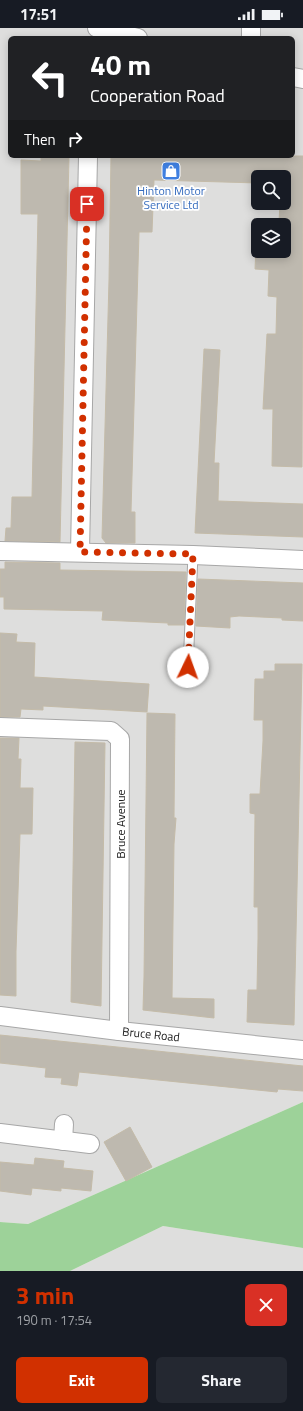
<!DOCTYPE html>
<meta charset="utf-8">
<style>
:root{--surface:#171b24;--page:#242831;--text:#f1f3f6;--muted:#9ea1a6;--accent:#d13000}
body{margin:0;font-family:"Titillium Web",sans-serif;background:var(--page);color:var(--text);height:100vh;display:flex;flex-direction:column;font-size:15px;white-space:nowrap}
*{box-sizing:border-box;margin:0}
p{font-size:13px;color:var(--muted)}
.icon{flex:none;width:22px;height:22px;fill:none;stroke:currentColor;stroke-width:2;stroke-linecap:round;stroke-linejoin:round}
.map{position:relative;height:1243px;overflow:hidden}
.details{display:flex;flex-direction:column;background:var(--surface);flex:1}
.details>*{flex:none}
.hud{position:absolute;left:8px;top:8px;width:287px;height:122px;border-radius:6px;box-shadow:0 2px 10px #0003;background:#202124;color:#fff;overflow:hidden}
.fabs{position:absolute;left:251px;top:142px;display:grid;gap:8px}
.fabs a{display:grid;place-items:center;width:40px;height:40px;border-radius:6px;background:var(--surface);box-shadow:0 2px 10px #0003;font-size:20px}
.pin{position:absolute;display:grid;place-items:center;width:34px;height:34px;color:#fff;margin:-17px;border-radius:8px;box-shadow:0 2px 6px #0006}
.me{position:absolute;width:44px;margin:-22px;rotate:3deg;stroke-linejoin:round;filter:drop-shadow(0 0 3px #0008)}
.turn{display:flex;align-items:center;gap:14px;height:84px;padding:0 16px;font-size:18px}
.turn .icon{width:52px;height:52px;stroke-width:2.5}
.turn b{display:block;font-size:28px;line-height:34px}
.then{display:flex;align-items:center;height:38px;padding:0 16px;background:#0003;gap:8px;font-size:15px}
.round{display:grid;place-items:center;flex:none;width:42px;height:42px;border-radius:6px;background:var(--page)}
.summary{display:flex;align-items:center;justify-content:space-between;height:68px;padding:0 16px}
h1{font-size:24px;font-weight:700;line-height:30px;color:var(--accent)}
.action{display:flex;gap:8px;margin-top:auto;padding:8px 16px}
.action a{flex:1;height:46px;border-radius:6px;background:var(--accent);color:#fff;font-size:16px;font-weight:700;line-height:46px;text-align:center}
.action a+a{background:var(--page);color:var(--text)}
.status{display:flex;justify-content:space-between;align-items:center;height:28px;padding:0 20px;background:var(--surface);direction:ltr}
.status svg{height:11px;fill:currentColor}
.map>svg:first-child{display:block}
.residential{fill:#dededd;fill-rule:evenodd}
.forest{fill:#9dd299}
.building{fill:#beb9af;stroke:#c4bba8}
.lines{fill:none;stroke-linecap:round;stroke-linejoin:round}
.service-casing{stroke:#a7a7a7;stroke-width:11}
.minor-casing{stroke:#a7a7a7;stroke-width:20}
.service{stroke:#fff;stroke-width:9}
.minor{stroke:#fff;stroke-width:18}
.route{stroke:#d13000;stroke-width:7;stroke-dasharray:0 12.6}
.labels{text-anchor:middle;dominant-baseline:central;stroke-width:3.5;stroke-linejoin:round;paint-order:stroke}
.shop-label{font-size:12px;fill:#366cbe;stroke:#fff}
.street-label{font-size:12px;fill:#202020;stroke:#fff}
</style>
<div class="status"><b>17:51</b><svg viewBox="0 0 49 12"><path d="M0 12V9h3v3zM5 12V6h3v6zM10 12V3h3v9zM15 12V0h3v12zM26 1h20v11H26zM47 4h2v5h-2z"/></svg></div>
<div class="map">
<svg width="303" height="1243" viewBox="0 0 303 1243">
<rect width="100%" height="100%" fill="#f1f0e6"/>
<g class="residential">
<path d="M 0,0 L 303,0 L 303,1074 L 28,1196 L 0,1194 ZM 10,10 L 293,10 L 293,128 L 10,128 ZM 258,149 L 284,149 L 284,175 L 258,175 ZM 258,197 L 284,197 L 284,223 L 258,223 Z"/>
<path d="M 163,1198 L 303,1220 L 303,1243 L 70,1243 Z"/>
</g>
<path class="forest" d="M 303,1074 L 303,1220 L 163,1198 L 70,1243 L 0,1243 L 0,1194 L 28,1196 Z"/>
<g class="building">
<path d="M 41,128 L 69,128 L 60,514 L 5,513 L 6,500 L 11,500 L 12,469 L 32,469 L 38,186 L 21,186 L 21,132 L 41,133 Z"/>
<path d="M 111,128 L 303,128 L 302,439 L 272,438 L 273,381 L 263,381 L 267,306 L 276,306 L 277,269 L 268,268 L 269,242 L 255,241 L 256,220 L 258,220 L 258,223 L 284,223 L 284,197 L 268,197 L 268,193 L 279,194 L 280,175 L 284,175 L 284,149 L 258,149 L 258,155 L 154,152 L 152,204 L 139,204 L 131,484 L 135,484 L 135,515 L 106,515 L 102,510 L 109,252 Z"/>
<path d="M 204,321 L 220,322 L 214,435 L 219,435 L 218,473 L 303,476 L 303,509 L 195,505 Z"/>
<path d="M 5,534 L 60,535 L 60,542 L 186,544 L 184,597 L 168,597 L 168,595 L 102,592 L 103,583 L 4,581 L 4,569 L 0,569 L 0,541 L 5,541 Z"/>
<path d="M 198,551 L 303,555 L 303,593 L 282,592 L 282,590 L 239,588 L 230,589 L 230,600 L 196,598 Z"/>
<path d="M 0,605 L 17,606 L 16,614 L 35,615 L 34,649 L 149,656 L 147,684 L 43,678 L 43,682 L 21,681 L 20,689 L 0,689 Z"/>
<path d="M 275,636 L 302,636 L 294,997 L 247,994 L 248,962 L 257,962 L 258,911 L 258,879 L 254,879 L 255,786 L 250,785 L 250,766 L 260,766 L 263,713 L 263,692 L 254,692 L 255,651 L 264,651 L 264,643 L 275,643 Z"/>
<path d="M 147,685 L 175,686 L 174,790 L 176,790 L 174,816 L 172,970 L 214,971 L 214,990 L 143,982 L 144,949 Z"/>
<path d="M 0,710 L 19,710 L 18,731 L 21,731 L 20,760 L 33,760 L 32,806 L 20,806 L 16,923 L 16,968 L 0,967 Z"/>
<path d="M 75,714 L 105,715 L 101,978 L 71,974 Z"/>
<path d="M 0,1007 L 303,1038 L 303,1063 L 278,1061 L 277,1064 L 79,1044 L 77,1058 L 61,1056 L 62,1050 L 45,1049 L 46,1040 L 0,1035 Z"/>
<path d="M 130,1099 L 152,1139 L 126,1153 L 104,1114 Z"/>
<path d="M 35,1130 L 64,1133 L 63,1140 L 93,1143 L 91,1163 L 61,1160 L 61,1163 L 32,1160 L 31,1167 L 0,1163 L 0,1134 L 34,1137 Z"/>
</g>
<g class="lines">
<g class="service-casing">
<path id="service" d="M 188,639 L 193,527"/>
</g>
<g class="minor-casing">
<g id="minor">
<path d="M 97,0 L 138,10"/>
<path d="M 251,10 L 251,0"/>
<path d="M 293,49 L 303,51"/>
<path d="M 0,523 L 193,527 L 303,532"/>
<path d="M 80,524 L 88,128"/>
<path d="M 0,699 L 111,703 L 120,711 L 119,1003"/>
<path d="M 0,988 L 119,1003 L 303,1022"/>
<path d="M 0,1105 L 90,1116"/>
<path d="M 63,1113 L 64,1096"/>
</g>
</g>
<use href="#service" class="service"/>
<use href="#minor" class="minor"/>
</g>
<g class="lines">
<path class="route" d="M 87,176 L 80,524 L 193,526 L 188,639"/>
</g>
<defs>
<g id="shop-square" transform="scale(1)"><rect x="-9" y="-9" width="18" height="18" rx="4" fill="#3f7fe0" stroke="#fff"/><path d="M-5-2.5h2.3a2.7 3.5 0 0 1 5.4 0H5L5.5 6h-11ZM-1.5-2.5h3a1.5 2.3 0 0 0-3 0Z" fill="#fff"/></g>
</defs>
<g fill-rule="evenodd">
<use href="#shop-square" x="171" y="143"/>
</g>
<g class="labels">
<g class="shop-label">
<text x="171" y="162">Hinton Motor<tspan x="171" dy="14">Service Ltd</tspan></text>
</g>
<g class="street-label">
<text transform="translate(120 796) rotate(-90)">Bruce Avenue</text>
<text transform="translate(151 1006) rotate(6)">Bruce Road</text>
</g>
</g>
</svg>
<div class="fabs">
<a><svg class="icon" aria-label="search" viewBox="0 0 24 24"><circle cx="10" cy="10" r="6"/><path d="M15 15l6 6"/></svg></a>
<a><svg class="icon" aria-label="layers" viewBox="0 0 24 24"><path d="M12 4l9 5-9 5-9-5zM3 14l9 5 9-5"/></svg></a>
</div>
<div class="pin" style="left:87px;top:176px;background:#d93025"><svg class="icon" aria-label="arrive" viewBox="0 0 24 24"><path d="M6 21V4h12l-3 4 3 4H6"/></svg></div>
<svg class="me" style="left:188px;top:639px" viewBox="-20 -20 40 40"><circle r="19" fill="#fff"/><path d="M0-13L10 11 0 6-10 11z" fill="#d13000"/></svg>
<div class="hud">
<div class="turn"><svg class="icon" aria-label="left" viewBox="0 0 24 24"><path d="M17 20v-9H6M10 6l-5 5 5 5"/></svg><div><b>40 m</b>Cooperation Road</div></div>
<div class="then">Then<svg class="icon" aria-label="right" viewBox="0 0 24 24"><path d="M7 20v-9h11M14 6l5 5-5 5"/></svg></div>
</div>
</div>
<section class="details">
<div class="summary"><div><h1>3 min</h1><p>190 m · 17:54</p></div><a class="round" style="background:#d93025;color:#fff"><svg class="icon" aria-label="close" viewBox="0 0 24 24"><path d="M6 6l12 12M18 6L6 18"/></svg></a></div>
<div class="action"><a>Exit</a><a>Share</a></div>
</section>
